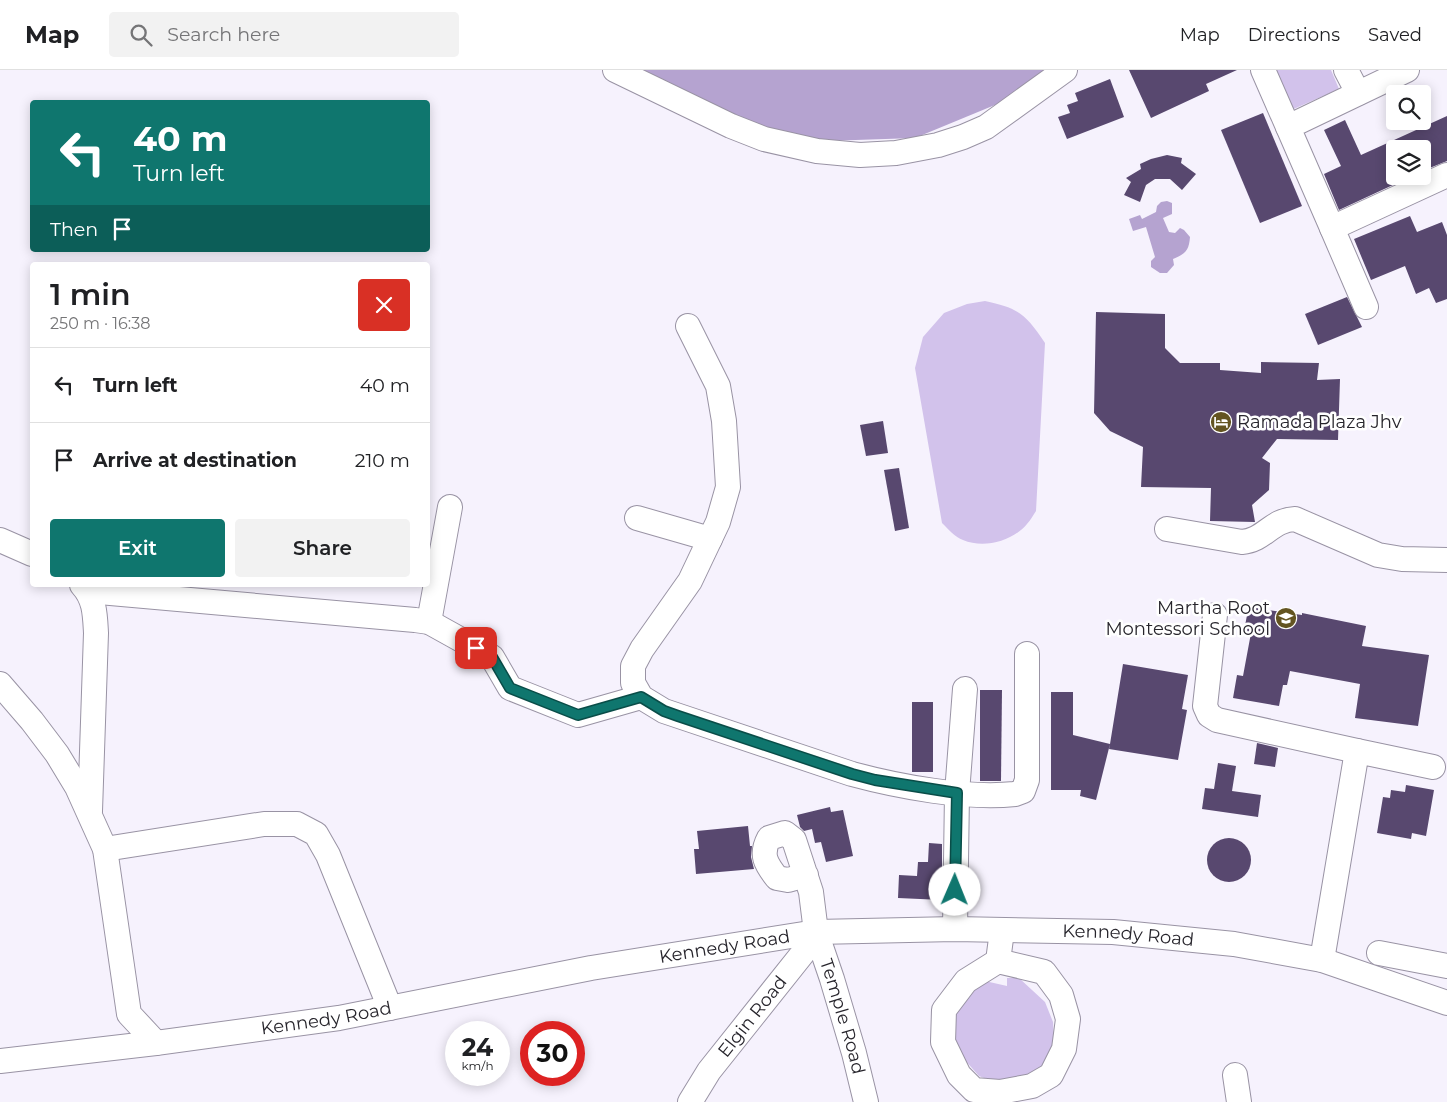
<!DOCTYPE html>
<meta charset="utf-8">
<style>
:root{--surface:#fff;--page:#f2f2f2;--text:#202124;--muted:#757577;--line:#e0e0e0;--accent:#0f766e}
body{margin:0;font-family:Montserrat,sans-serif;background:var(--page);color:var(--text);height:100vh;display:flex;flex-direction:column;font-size:19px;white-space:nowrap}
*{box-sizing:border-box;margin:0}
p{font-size:16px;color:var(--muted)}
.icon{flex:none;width:28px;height:28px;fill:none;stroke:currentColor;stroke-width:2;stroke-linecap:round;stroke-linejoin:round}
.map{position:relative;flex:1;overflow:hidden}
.side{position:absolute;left:30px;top:192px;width:400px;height:325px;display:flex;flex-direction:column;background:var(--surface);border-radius:5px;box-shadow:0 2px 12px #0003}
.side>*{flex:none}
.banner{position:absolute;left:30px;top:30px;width:400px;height:152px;border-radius:5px;box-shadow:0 2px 12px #0003;background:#0f766e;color:#fff;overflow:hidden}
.tools{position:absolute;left:1386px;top:15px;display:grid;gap:10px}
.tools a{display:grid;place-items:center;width:45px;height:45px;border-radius:5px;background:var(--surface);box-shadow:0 2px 12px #0003;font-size:25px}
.speed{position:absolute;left:445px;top:951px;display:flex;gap:10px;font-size:25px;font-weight:700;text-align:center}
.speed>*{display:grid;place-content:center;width:65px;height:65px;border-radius:50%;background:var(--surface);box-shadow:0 2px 12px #0003;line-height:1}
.speed small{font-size:12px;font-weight:400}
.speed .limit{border:8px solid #d22;background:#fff;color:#111}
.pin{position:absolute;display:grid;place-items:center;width:42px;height:42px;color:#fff;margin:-21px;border-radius:10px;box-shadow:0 2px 8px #0006}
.me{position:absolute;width:55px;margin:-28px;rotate:1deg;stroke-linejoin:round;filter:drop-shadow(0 0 4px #0008)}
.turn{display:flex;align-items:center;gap:18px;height:105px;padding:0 20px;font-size:22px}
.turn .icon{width:65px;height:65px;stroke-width:2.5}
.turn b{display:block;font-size:35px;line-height:42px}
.then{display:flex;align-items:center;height:48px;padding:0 20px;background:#0003;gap:10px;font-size:19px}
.round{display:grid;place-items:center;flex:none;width:52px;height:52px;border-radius:5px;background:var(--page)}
.summary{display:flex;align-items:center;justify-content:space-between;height:85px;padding:0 20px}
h1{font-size:30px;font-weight:600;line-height:38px}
.primary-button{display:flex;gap:10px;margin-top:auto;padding:10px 20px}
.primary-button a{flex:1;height:58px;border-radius:5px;background:var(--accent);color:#fff;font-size:20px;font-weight:600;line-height:58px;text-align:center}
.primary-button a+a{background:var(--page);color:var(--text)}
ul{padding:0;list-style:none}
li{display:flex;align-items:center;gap:15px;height:75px;padding:0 20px;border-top:1px solid var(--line)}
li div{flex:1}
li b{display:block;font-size:19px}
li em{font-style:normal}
header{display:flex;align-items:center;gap:30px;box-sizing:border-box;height:70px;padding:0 25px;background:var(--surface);border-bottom:1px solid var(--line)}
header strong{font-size:24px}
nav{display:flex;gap:28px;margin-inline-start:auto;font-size:18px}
.search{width:350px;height:45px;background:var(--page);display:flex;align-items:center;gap:12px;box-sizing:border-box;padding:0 18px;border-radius:5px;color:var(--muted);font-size:19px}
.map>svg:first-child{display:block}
.green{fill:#d2c2eb}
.water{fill:#b5a3d0}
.building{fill:#58486f}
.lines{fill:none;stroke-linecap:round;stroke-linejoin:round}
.minor-casing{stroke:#9993a4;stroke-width:26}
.minor{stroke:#fff;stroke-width:24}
.route-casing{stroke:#0a4d48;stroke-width:12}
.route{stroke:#0f766e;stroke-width:9}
.labels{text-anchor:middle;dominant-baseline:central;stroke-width:5;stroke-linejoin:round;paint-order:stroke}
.poi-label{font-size:18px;fill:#27252c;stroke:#fff;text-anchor:start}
.street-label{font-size:18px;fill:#27252c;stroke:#fff}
</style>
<header>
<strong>Map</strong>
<div class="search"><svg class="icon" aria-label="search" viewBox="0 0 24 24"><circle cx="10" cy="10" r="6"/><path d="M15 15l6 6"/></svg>Search here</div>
<nav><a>Map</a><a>Directions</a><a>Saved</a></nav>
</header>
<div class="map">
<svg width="1447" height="1032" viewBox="0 0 1447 1032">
<rect width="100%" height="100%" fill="#f6f2fd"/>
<g class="green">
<path d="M 1271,0 L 1331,0 L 1339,19 L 1289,41 Z"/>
<path d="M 985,231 C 1019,238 1026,245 1045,273 L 1036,441 C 1033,445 1031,450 1027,454 C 1013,471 984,479 963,470 C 955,467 948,459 942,453 L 915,298 L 923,267 L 944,243 L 967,234 Z"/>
<path d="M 1007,908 L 1019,908 L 1045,932 L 1053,952 L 1054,970 L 1049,989 L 1037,1002 L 1014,1011 L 994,1012 L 979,1006 L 964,989 L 952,969 L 952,947 L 967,922 L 985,911 L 1007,916 Z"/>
</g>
<g class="water">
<path d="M 628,0 L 1068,0 L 1007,30 L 915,68 L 796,72 Z"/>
<path d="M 1167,131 L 1172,133 L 1172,144 L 1163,148 L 1169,162 L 1175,163 L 1180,158 L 1184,160 L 1190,167 C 1189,181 1185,184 1173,189 L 1174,195 L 1167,203 L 1160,203 L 1151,197 L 1151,191 L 1155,187 L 1146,157 L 1133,161 L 1129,149 L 1140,145 L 1142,149 L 1156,142 L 1157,136 L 1161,132 Z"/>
</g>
<g class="building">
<path d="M 1129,0 L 1237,0 L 1206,14 L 1209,21 L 1151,48 Z"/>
<path d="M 1110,9 L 1124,47 L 1067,69 L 1058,47 L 1070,43 L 1067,35 L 1078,31 L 1075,23 Z"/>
<path d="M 1263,43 L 1302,136 L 1260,153 L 1221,60 Z"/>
<path d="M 1447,46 L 1447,91 L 1422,101 L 1422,79 L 1395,79 L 1395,114 L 1339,140 L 1324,104 L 1341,96 L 1324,60 L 1345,50 L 1361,85 Z"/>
<path d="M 1167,85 L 1182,88 L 1181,93 L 1196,104 L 1182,120 L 1170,109 L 1155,109 L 1146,115 L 1140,132 L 1124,125 L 1131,112 L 1126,108 L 1141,99 L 1140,94 L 1151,89 Z"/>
<path d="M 1410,146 L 1417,162 L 1442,152 L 1447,165 L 1447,229 L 1436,233 L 1429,218 L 1416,224 L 1405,196 L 1371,210 L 1354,169 Z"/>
<path d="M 1347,227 L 1362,257 L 1318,275 L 1305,244 Z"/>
<path d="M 1096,242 L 1165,244 L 1165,278 L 1180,293 L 1220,293 L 1220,300 L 1261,303 L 1261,292 L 1319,293 L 1317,310 L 1340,309 L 1338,370 L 1277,369 L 1262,388 L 1270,393 L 1269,420 L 1252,435 L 1255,452 L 1210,451 L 1211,418 L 1141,417 L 1143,377 L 1110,361 L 1094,343 Z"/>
<path d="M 883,351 L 888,383 L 866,386 L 860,355 Z"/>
<path d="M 899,398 L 909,458 L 895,461 L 884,400 Z"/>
<path d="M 1256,538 L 1302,545 L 1302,543 L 1366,556 L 1362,576 L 1429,585 L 1418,656 L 1355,648 L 1360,614 L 1290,601 L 1287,615 L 1283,615 L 1279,636 L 1233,628 L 1237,605 L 1243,606 L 1251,563 L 1244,561 L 1248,540 L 1255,541 Z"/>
<path d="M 1123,594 L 1188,605 L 1182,639 L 1187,640 L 1178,690 L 1109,679 L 1110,674 L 1096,730 L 1080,726 L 1081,720 L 1051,720 L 1051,622 L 1073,622 L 1073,665 L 1110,674 Z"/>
<path d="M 980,620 L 1002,620 L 1001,711 L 980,711 Z"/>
<rect x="912" y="632" width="21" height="70"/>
<path d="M 1257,673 L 1278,678 L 1275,697 L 1254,694 Z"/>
<path d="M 1218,693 L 1236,696 L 1232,721 L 1261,725 L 1258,747 L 1202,739 L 1205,718 L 1214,719 Z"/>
<path d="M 1406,715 L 1434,720 L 1426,766 L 1412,763 L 1411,769 L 1377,763 L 1383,727 L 1390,728 L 1391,720 L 1405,722 Z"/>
<path d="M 830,737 L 831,742 L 843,740 L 853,786 L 826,792 L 821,772 L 815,773 L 812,759 L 804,761 L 800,757 L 797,745 Z"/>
<path d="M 748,756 L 750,776 L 752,776 L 751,787 L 754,799 L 696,804 L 694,779 L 699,779 L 697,761 Z"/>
<circle cx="1229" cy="790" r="22"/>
<path d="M 929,773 L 942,774 L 942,830 L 898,828 L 899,805 L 917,806 L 918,792 L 928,792 Z"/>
</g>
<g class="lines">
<g class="minor-casing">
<g id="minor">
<path d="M 615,0 L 731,56 L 764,69 L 817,81 L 860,85 L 896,83 L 938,75 L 963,67 L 986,57 L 1065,0"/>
<path d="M 1263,0 L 1288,57"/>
<path d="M 1346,0 L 1358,23"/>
<path d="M 1332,158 L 1288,57 L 1407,0"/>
<path d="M 1366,237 L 1332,158 L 1447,105"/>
<path d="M 688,256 L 718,316 L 724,351 L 728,417 L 718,452 L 690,511 L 642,579 L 633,596 L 633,613 L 641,627 L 664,641 L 852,704 C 900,717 966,729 1015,724 L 1023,721 L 1027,710 L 1027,584"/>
<path d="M 637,448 L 710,469"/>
<path d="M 1167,459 L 1242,472 C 1265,470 1271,450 1295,449 L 1378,485 L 1402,489 L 1447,490"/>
<path d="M 0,470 L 32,484"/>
<path d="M 82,515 C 95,529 95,545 96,563 L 90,741"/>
<path d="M 88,521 L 415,550 L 429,552 L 492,587 L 510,618 L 578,645 L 641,627"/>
<path d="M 1215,545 L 1205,636 L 1209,645 L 1217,650 L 1357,681"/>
<path d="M 429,552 L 450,437"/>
<path d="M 0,614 L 32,651 L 57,684 L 77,717 L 105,779 L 129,944 L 156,973"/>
<path d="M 105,779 L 264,754 L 297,754 L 316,764 L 328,785 L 390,938"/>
<path id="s1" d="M 806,805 L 788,810 L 777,808 C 766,794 760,785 769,768 L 785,763 L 794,770 L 811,822 L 816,862 L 832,909 L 854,983 L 866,1032"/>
<path d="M 955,859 L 957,723 L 965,619"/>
<path d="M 1379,883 L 1447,896"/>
<path d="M 1322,890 L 1357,681 L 1433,697"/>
<path d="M 998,891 L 1044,902 L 1061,925 L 1068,949 L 1064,979 L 1051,1005 L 1032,1016 L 1000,1022 L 974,1020 L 959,1005 L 943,972 L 944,940 L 966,911 L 998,891 L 1002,861"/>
<path id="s2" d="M 0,991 L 156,973 L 339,948 L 591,898 L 816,862 L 955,859 L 1113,862 L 1234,874 L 1322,890 L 1447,933"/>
<path d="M 1235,1005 L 1239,1032"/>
<path id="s3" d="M 690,1032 L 709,1001 L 807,878 L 816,862"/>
</g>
</g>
<use href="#minor" class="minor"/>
</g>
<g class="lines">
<g class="route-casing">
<path id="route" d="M 476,578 L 492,587 L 510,618 L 578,645 L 641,627 L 664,641 L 678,646 L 852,704 L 875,710 L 957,723 L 955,820"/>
</g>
<use href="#route" class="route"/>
</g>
<defs>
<g id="hotel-disc" transform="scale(1.125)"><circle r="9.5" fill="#635421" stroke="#fff"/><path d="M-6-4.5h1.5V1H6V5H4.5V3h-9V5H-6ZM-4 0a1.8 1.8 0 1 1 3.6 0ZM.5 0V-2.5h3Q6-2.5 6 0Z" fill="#fff"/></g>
<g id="school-disc" transform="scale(1.125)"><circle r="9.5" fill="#635421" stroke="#fff"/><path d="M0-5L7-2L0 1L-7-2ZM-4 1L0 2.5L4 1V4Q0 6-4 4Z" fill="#fff"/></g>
</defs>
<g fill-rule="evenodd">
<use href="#hotel-disc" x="1221" y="352"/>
<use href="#school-disc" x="1286" y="548"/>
</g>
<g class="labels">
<g class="poi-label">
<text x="1237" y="352">Ramada Plaza Jhv</text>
<text x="1270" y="538" text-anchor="end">Martha Root<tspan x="1270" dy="21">Montessori School</tspan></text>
</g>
<g class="street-label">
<text stroke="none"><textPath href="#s2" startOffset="1139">Kennedy Road</textPath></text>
<text stroke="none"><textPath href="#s2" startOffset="734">Kennedy Road</textPath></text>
<text stroke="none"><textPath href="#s3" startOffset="106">Elgin Road</textPath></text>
<text stroke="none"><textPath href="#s1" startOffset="286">Temple Road</textPath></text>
<text stroke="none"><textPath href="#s2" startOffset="329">Kennedy Road</textPath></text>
</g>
</g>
</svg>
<div class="tools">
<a><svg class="icon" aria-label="search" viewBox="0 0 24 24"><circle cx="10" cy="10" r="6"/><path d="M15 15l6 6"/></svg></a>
<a><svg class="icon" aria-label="layers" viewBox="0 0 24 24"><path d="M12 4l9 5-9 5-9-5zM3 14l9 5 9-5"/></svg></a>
</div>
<div class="speed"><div>24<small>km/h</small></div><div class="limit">30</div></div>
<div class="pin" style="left:476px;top:578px;background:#d93025"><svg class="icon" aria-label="arrive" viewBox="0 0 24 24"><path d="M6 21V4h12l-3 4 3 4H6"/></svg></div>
<svg class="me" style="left:955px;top:820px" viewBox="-20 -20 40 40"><circle r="19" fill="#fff"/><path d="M0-13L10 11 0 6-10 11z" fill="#0f766e"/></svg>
<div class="banner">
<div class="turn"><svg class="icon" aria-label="left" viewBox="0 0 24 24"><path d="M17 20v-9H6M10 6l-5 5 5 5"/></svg><div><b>40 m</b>Turn left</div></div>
<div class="then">Then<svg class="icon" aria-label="arrive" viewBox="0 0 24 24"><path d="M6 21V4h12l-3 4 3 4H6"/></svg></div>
</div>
<section class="side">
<div class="summary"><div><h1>1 min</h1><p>250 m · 16:38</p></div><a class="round" style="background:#d93025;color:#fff"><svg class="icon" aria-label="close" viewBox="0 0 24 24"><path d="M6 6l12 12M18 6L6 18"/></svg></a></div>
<ul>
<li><svg class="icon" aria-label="left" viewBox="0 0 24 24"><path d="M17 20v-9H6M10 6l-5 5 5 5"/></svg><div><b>Turn left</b></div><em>40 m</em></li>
<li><svg class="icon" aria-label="arrive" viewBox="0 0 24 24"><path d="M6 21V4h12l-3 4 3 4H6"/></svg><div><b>Arrive at destination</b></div><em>210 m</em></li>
</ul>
<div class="primary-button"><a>Exit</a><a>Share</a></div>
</section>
</div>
